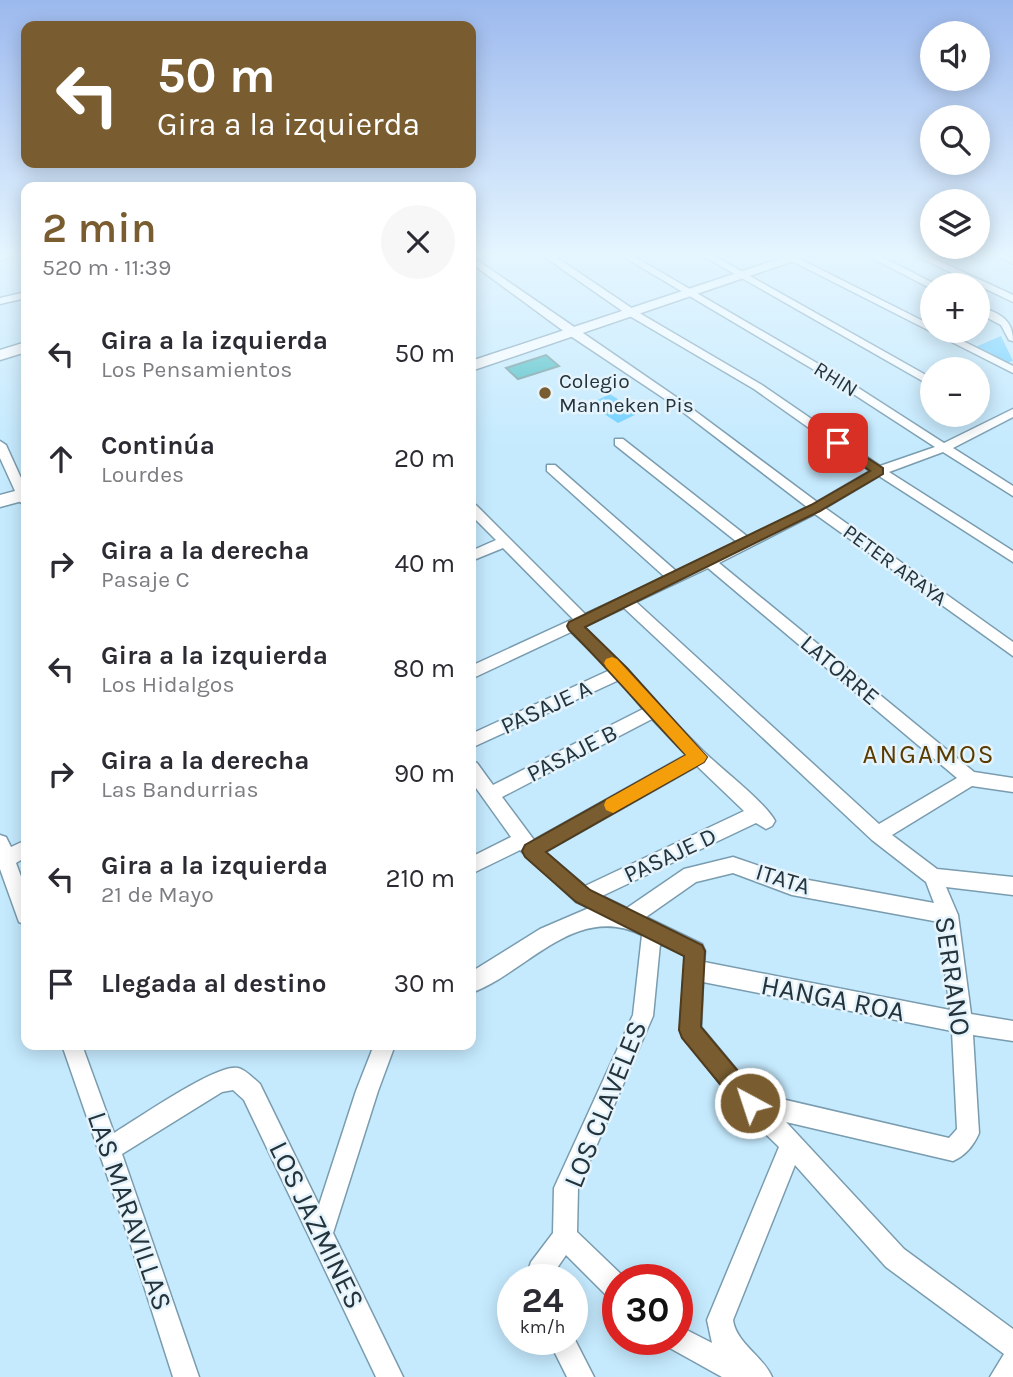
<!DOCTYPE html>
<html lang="es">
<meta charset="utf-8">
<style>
:root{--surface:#fff;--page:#f7f7f7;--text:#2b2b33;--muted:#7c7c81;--accent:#795d30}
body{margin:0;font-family:Karla,sans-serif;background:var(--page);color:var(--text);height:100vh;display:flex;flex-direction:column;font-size:26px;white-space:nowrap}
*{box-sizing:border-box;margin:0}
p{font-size:23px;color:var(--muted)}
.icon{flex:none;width:38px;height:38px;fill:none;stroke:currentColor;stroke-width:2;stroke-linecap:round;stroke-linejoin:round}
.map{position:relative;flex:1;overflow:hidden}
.details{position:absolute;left:21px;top:182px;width:455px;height:868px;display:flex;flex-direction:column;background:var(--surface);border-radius:14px;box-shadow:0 4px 18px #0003}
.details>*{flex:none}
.guide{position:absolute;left:21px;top:21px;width:455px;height:147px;border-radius:14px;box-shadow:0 4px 18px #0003;background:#795d30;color:#fff;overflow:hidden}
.buttons{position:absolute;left:920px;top:21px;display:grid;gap:14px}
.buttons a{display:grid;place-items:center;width:70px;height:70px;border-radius:50%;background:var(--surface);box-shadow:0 4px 18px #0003;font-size:35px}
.speed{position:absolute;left:497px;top:1264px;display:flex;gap:14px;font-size:35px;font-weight:700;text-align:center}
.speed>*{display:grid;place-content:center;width:91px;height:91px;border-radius:50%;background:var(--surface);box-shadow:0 4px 18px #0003;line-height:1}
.speed small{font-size:18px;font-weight:400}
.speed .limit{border:10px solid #d22;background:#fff;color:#111}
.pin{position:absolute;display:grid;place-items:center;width:60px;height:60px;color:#fff;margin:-30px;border-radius:14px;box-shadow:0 4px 10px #0006}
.me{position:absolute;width:77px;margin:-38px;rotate:320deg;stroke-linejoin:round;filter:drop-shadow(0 0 5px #0008)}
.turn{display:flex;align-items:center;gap:24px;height:147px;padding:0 21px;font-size:32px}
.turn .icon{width:91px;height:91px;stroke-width:2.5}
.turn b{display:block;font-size:49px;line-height:60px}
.round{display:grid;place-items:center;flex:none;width:74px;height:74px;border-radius:37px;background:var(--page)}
.headline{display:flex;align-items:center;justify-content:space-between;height:119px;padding:0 21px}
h1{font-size:42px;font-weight:600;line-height:52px;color:var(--accent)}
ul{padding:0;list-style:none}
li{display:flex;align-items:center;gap:21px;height:105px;padding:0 21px}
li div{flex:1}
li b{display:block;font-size:26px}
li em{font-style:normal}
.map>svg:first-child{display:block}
.green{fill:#6ccfff}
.building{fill:#4abdc4;stroke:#6b9699;stroke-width:2}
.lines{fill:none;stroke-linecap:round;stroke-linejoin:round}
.street-casing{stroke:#7a9caf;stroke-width:3}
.secondary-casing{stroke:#7a9caf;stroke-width:3}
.street{fill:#fff;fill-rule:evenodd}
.secondary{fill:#fff;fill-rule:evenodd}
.route{fill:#795d30;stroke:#4f3c1f;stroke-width:2}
.slow{fill:#f59e0b}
.poi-dot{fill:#795d30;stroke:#e5f4fc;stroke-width:2.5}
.labels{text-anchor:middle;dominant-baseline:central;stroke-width:5;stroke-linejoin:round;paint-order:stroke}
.far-street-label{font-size:21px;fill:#25333b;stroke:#e5f4fc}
.far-poi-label{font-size:21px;fill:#25333b;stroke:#e5f4fc;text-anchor:start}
.street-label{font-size:24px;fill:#25333b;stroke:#e5f4fc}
.neighbourhood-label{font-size:26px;letter-spacing:2px;fill:#593b00;stroke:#e5f4fc}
.near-street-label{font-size:28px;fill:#25333b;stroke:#e5f4fc}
</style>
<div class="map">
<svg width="1013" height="1377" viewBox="0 0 1013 1377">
<rect width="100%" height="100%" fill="#c5eafe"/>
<g class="green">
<path d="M 1001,336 L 1013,361 L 1005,363 L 973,348 Z"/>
<path d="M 610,394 L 639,413 L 618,423 L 589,404 Z"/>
</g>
<path class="building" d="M 546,355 L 559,366 L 518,379 L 506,368 Z"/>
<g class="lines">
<g class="street-casing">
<g id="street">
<path d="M 19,253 L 18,255 L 0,260 L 0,254 Z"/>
<path d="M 539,253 L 550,253 L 636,311 L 762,385 L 880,466 L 935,447 L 838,384 L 617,253 L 628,253 L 846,380 L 944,443 L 1013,409 L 1013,417 L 953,448 L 1013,486 L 1013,496 L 943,452 L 889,472 L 1013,551 L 1013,562 L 879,476 L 825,508 L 1013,642 L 1013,656 L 815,514 L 719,563 L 974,772 L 1013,778 L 1013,792 L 972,786 L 892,835 L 937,869 L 1013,877 L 1013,895 L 946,887 L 958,915 L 971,1014 L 1013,1021 L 1013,1041 L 973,1035 L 979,1133 C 974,1145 965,1156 953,1161 L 786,1122 L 904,1249 L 1013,1329 L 1013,1377 L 990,1377 L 1004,1354 L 886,1267 L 795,1165 L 733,1320 C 736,1343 763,1356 772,1377 L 722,1377 L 668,1347 L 664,1339 L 677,1339 L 677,1325 L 712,1343 L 707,1320 L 779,1147 L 742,1111 L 683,1037 L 680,1030 L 685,956 L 660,944 L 653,1016 L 578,1188 L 577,1232 L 626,1279 L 618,1279 L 618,1301 L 609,1298 L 566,1255 L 553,1274 L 553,1279 L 529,1279 L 528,1271 L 531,1262 L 553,1233 L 554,1188 L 633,1015 L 642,935 C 575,902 528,972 471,993 L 471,972 L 540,929 L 589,908 L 576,902 L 520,850 L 471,874 L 471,857 L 511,837 L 471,781 L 471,761 L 477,763 L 493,785 L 643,709 L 619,680 L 471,748 L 471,734 L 610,670 L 571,632 L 471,679 L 471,666 L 573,619 L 503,548 L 471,561 L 471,551 L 496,540 L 471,515 L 471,504 L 476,505 L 585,614 L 665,577 L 547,471 L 547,465 L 555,465 L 676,571 L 737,542 L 615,445 L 615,439 L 623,439 L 748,537 L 807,507 L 671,403 L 569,335 L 471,263 L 471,256 L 679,399 L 817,502 L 870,471 L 754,389 L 628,315 ZM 708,568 L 957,778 L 879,824 L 636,602 ZM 624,608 L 872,840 L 926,882 L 934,903 L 792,877 L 733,857 L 684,869 L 627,908 L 602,896 L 756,823 L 766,829 L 772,826 L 775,821 C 766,803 719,767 702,750 C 662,710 625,666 584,627 ZM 652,719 L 686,755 L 534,840 L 502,797 ZM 697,766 L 744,811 L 585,886 L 545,852 ZM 733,873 L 792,895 L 939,922 L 950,1010 L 704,962 L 705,951 L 702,944 L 646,917 L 696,882 ZM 703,982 L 952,1031 L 957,1129 L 949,1138 L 756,1093 L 701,1027 Z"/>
<path d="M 698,253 L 709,253 L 933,379 L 933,387 Z"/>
<path d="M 776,253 L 788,253 L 933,326 L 933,331 L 943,331 L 1013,366 L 1013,373 Z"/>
<path d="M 862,253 L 874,253 L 937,285 L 930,288 Z"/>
<path d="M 910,253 L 922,253 L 1013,295 L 1013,302 Z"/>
<path d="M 991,253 L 1003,253 L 1013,258 L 1013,264 Z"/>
<path d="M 26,292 L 26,298 L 0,304 L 0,298 Z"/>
<path d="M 978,306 C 998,313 1013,318 1013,341 L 1009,340 L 1001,325 L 978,313 Z"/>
<path d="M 0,441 L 6,445 L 26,489 L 26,506 L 20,502 L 0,458 Z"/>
<path d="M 0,835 L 6,837 L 11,847 L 26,840 L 26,857 L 16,863 L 26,890 L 26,925 L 19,922 L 0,869 Z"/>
<path d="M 62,1045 L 82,1045 L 114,1133 C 137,1119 217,1063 238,1068 C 246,1070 254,1079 260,1084 L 319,1205 L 356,1091 L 374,1045 L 395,1045 L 378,1091 L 333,1233 L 403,1377 L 376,1377 L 244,1100 L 233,1090 L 222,1092 L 122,1154 L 199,1377 L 173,1377 L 128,1236 Z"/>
<path d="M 572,1334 L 594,1377 L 567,1377 L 548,1339 L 572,1339 Z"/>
</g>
</g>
<g class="secondary-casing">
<g id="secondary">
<path d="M 797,253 L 817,253 L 471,371 L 471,361 Z"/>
<path d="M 26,342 L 26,352 L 0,360 L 0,350 Z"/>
<path d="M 26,488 L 26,500 L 0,507 L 0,495 Z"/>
</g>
</g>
<use href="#street" class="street"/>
<use href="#secondary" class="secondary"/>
</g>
<linearGradient id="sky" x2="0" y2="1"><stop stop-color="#9cb9ee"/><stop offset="0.57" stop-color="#e5f6ff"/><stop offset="1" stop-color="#e5f6ff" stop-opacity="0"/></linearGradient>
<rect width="1013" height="446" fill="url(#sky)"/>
<path class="route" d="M 838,439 L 883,468 L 883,474 L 820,511 L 585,627 L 627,668 L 707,757 L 704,762 L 546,852 L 590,890 L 702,945 L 705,951 L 701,1027 L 758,1095 L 761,1103 L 758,1111 L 750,1115 L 742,1111 L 682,1038 L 679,1030 L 684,956 L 576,902 L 525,857 L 522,851 L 525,845 L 686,755 C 646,714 610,670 569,630 L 567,626 L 569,622 L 811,505 L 870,471 L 834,445 L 832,443 Z"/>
<path class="slow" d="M 612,657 L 617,659 L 707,757 L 704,762 L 613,813 L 606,810 L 604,805 L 606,800 L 686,755 L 606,667 L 604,663 L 606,659 Z"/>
<circle class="poi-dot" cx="545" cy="393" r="7"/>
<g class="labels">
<g class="far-street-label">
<text transform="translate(836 379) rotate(32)">RHIN</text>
<text transform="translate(895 565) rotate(36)">PETER ARAYA</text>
</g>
<g class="far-poi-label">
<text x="559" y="381">Colegio<tspan x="559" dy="24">Manneken Pis</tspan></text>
</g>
<g class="street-label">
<text transform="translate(840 670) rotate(40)">LATORRE</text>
<text transform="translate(546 707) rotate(-25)">PASAJE A</text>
<text transform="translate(572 753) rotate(-27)">PASAJE B</text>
<text transform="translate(670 855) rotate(-25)">PASAJE D</text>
<text transform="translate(783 879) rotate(17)">ITATA</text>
</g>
<g class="neighbourhood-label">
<text x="929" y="754">ANGAMOS</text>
</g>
<g class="near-street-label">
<text transform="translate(953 976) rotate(82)">SERRANO</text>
<text transform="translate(833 998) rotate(11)">HANGA ROA</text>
<text transform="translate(605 1104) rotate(-68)">LOS CLAVELES</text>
<text transform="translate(130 1211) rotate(71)">LAS MARAVILLAS</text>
<text transform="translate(317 1225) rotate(64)">LOS JAZMINES</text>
</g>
</g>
</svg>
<div class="buttons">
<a><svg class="icon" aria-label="sound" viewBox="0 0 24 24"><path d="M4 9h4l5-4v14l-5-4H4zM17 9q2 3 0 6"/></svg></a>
<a><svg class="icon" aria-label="search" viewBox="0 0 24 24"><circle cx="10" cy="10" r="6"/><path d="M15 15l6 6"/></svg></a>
<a><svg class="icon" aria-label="layers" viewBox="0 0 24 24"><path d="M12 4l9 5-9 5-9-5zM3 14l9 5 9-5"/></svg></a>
<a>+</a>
<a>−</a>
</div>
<div class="speed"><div>24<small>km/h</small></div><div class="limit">30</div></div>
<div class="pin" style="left:838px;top:443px;background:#d93025"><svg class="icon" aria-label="arrive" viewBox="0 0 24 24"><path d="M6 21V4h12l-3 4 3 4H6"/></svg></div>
<svg class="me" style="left:750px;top:1103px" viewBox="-20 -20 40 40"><circle r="17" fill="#795d30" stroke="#fff" stroke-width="3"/><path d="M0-11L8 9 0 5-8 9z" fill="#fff"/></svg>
<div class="guide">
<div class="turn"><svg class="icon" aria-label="left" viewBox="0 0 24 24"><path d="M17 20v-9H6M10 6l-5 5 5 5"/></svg><div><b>50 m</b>Gira a la izquierda</div></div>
</div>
<section class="details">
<div class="headline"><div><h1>2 min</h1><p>520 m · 11:39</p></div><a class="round"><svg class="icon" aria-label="close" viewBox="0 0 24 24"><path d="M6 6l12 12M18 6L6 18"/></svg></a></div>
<ul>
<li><svg class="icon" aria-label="left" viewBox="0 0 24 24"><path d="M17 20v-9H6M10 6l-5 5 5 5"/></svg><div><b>Gira a la izquierda</b><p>Los Pensamientos</p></div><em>50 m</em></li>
<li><svg class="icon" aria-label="ahead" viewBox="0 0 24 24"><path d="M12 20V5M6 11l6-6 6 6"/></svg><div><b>Continúa</b><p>Lourdes</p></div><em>20 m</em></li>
<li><svg class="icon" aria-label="right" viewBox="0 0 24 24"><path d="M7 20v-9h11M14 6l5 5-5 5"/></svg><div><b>Gira a la derecha</b><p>Pasaje C</p></div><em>40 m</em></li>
<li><svg class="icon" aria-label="left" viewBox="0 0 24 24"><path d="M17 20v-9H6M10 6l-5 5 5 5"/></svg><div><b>Gira a la izquierda</b><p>Los Hidalgos</p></div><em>80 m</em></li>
<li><svg class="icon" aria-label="right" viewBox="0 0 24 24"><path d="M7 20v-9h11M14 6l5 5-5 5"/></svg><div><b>Gira a la derecha</b><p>Las Bandurrias</p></div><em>90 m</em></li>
<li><svg class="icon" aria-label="left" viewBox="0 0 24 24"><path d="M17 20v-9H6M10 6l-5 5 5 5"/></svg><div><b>Gira a la izquierda</b><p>21 de Mayo</p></div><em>210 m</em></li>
<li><svg class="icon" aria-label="arrive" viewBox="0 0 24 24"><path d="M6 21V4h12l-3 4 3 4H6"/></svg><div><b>Llegada al destino</b></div><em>30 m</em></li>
</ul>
</section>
</div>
